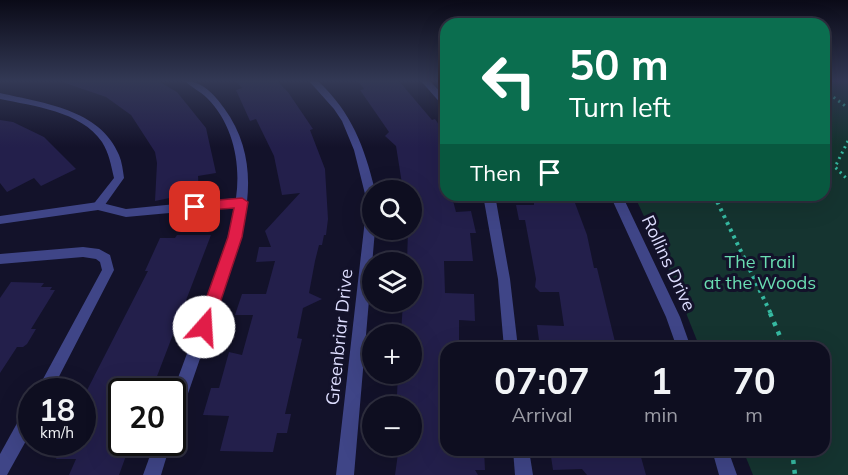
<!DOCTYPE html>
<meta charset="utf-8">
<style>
:root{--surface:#0e0e20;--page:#1c1c2d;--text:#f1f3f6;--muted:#9b9ca5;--line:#2e2e3e}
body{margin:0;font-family:Mulish,sans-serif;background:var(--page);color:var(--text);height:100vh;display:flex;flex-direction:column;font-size:22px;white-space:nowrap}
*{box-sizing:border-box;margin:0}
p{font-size:20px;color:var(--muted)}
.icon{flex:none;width:33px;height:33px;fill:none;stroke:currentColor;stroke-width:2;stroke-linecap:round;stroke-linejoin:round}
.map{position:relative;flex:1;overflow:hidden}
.drawer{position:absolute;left:440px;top:342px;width:390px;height:114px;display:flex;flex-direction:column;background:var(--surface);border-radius:18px;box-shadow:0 6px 24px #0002,0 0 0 2px var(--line)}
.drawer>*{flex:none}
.hud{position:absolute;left:440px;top:18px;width:390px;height:183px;border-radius:18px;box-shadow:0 6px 24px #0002,0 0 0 2px var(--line);background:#0b6e4f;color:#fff;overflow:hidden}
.buttons{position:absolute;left:362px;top:180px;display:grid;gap:12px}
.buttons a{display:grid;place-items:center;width:60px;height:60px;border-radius:50%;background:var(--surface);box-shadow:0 6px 24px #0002,0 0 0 2px var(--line);font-size:30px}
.speed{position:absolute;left:18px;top:378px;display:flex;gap:12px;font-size:30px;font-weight:700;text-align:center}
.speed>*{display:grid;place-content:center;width:78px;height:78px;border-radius:50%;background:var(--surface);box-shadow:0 6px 24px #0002,0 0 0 2px var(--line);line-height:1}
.speed small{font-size:15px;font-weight:400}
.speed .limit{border:3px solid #111;border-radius:9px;background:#fff;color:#111}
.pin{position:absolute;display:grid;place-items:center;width:51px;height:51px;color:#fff;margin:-26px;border-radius:12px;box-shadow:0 3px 9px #0006}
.me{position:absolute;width:66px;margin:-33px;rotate:19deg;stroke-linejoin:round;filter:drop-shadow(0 0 4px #0008)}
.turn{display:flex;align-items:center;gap:21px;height:126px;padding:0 30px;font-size:27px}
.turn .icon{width:78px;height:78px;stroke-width:2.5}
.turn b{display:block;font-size:42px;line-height:51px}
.then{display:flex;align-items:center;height:57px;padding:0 30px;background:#0003;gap:12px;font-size:22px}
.eta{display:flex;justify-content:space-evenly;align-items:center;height:102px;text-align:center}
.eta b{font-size:36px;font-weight:700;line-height:42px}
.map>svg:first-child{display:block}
.green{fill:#153430}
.building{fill:#231f4b}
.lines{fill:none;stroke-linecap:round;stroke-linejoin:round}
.path-far2{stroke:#36b9a1;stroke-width:3;stroke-dasharray:2 4;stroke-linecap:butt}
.path-far1{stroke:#36b9a1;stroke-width:4;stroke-dasharray:3 4.5;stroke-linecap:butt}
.path{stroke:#36b9a1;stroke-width:4.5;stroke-dasharray:4 6;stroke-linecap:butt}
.lane{fill:#3f4587;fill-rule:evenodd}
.street{fill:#3f4587;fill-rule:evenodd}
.route{fill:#e11d48;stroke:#92132f;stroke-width:1.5}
.labels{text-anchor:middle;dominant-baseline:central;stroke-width:6;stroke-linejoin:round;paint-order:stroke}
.park-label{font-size:18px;fill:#6addb2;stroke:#13122a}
.street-label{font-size:18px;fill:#ddddfe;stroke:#13122a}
</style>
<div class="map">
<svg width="848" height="475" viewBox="0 0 848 475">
<rect width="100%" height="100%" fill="#13122a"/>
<path class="green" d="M 824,81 L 848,81 L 848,475 L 753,475 L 743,450 L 824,450 L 824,348 L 700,348 L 666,263 L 634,195 L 824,195 Z"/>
<g class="building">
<path d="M 65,81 L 158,81 L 177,92 L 206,128 L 216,173 L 198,176 L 199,192 L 155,201 L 157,163 L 155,152 L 131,115 L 106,97 L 65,83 Z"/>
<path d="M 236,81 L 277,81 L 288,92 L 313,129 L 310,130 L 325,169 L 328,219 L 326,235 L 324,235 L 322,245 L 319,245 L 315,261 L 309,293 L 322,299 L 303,308 L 297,338 L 302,339 L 285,414 L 291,414 L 287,433 L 277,433 L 273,452 L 220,451 L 229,416 L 203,415 L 211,388 L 219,388 L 229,352 L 242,355 L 253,315 L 235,315 L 242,294 L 266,294 L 275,261 L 256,262 L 259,247 L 271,247 L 265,231 L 300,193 L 282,195 L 274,156 L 256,119 L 250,121 L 236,90 L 242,88 Z"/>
<path d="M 358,81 L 399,81 L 432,120 L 435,119 L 446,135 L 446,195 L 452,197 L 456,212 L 471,211 L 476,233 L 470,233 L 473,261 L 444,261 L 445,293 L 474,294 L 475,321 L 459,320 L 459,342 L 455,346 L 446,346 L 446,450 L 484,450 L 485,470 L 475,470 L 478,475 L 395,475 L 399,446 L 411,446 L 411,406 L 400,406 L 401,395 L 397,395 L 398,374 L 411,374 L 411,334 L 401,334 L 403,302 L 411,302 L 411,262 L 407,262 L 408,230 L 411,230 L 411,190 L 403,190 L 396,146 L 385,136 L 389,132 L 360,90 L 364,89 Z"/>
<path d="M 0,120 L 13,122 L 44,137 L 76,169 L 41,186 L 34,178 L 7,192 L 0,183 Z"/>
<path d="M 536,195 L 572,195 L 587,235 L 594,268 L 597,268 L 616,346 L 575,345 L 575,348 L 540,348 L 537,325 L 564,326 L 559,292 L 540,292 L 535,287 L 536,279 L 525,220 L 519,220 L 516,205 L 534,205 L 534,202 L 539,202 Z"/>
<path d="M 177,235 L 211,235 L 151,392 L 122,392 L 122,442 L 131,442 L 119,475 L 69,475 L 76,459 L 56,459 L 64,442 L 82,442 L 82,400 L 148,271 L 145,271 L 160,238 L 175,238 Z"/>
<path d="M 11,282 L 44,283 L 41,287 L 52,287 L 50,290 L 55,290 L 31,329 L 36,329 L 27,344 L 23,347 L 17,347 L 0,373 L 0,298 Z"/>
<path d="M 550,450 L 639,450 L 646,475 L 587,475 L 582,469 L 553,470 Z"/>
</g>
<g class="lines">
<g class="path-far2">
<path d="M 824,90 L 848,108"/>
<path d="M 848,141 L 835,167 L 848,180"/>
</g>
<path class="path-far1" d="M 714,195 L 771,314"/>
<g class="path">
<path d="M 770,313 L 785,348"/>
<path d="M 792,450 L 795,475"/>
</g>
<g class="lane">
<path d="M 185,81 C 202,81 214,94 224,108 C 270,171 240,242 217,308 C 205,344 193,380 180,416 L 178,422 L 172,424 L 172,394 L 222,259 L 235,207 L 126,217 L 98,210 L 0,224 L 0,216 L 98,202 L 126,209 L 236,198 C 241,163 233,124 207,98 C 200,91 191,87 185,81 Z"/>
<path d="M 421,81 L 430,81 L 446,98 L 446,107 L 443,106 Z"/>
<path d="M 483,195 L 495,195 L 510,279 L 518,348 L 504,348 L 498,279 Z"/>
<path d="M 155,442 L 171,442 L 161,475 L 143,475 Z"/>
<path d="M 513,450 L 529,450 L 533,475 L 515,475 Z"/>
</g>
<g class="street">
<path d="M 309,81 L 318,81 C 352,113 364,146 375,190 L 372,190 L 372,230 L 375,230 L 354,475 L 336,475 L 367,202 L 354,150 L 342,121 L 334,109 Z"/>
<path d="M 0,93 C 43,103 100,109 119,155 C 122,162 123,171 124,178 L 102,209 L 94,209 L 92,206 L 114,178 C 111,165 109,153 102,142 C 81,111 33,106 0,99 Z"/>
<path d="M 610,195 L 622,195 L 680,317 L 691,348 L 677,348 L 666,317 Z"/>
<path d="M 83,247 L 99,249 L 110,255 L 114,270 L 51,392 L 36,392 L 102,270 L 100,262 L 96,259 L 83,257 L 0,264 L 0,254 Z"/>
<path d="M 32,405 L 32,430 L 7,475 L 0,475 L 0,454 L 26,407 Z"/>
<path d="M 712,450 L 728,450 L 737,475 L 719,475 Z"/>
</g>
</g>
<linearGradient id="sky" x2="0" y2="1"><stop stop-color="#0a0a17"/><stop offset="0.55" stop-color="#333955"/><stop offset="1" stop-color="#333955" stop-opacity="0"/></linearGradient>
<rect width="848" height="147" fill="url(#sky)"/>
<path class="route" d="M 242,198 L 248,202 L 242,237 L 212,327 L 209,332 L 204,334 L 198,332 L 196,327 L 228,237 L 234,208 L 195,211 L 189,207 L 195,202 Z"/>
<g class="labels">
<g class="park-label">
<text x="760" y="261">The Trail<tspan x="760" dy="21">at the Woods</tspan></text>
</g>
<g class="street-label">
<text transform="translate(669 263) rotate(65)">Rollins Drive</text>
<text transform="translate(339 337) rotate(-84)">Greenbriar Drive</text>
</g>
</g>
</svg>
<div class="buttons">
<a><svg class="icon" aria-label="search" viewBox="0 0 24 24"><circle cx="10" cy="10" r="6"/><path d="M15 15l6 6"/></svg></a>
<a><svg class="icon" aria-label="layers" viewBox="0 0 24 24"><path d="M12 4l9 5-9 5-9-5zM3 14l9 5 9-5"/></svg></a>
<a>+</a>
<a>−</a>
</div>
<div class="speed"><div>18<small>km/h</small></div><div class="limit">20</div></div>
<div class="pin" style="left:195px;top:207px;background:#d93025"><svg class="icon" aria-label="arrive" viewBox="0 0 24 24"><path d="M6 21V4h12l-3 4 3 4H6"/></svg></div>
<svg class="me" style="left:204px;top:327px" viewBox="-20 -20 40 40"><circle r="19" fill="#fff"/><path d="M0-13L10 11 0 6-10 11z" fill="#e11d48"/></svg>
<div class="hud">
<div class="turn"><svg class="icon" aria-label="left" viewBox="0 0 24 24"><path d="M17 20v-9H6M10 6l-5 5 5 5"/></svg><div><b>50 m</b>Turn left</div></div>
<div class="then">Then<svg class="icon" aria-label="arrive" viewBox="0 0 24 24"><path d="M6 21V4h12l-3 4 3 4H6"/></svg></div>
</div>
<section class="drawer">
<div class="eta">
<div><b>07:07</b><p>Arrival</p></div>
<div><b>1</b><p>min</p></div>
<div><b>70</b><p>m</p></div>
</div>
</section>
</div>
